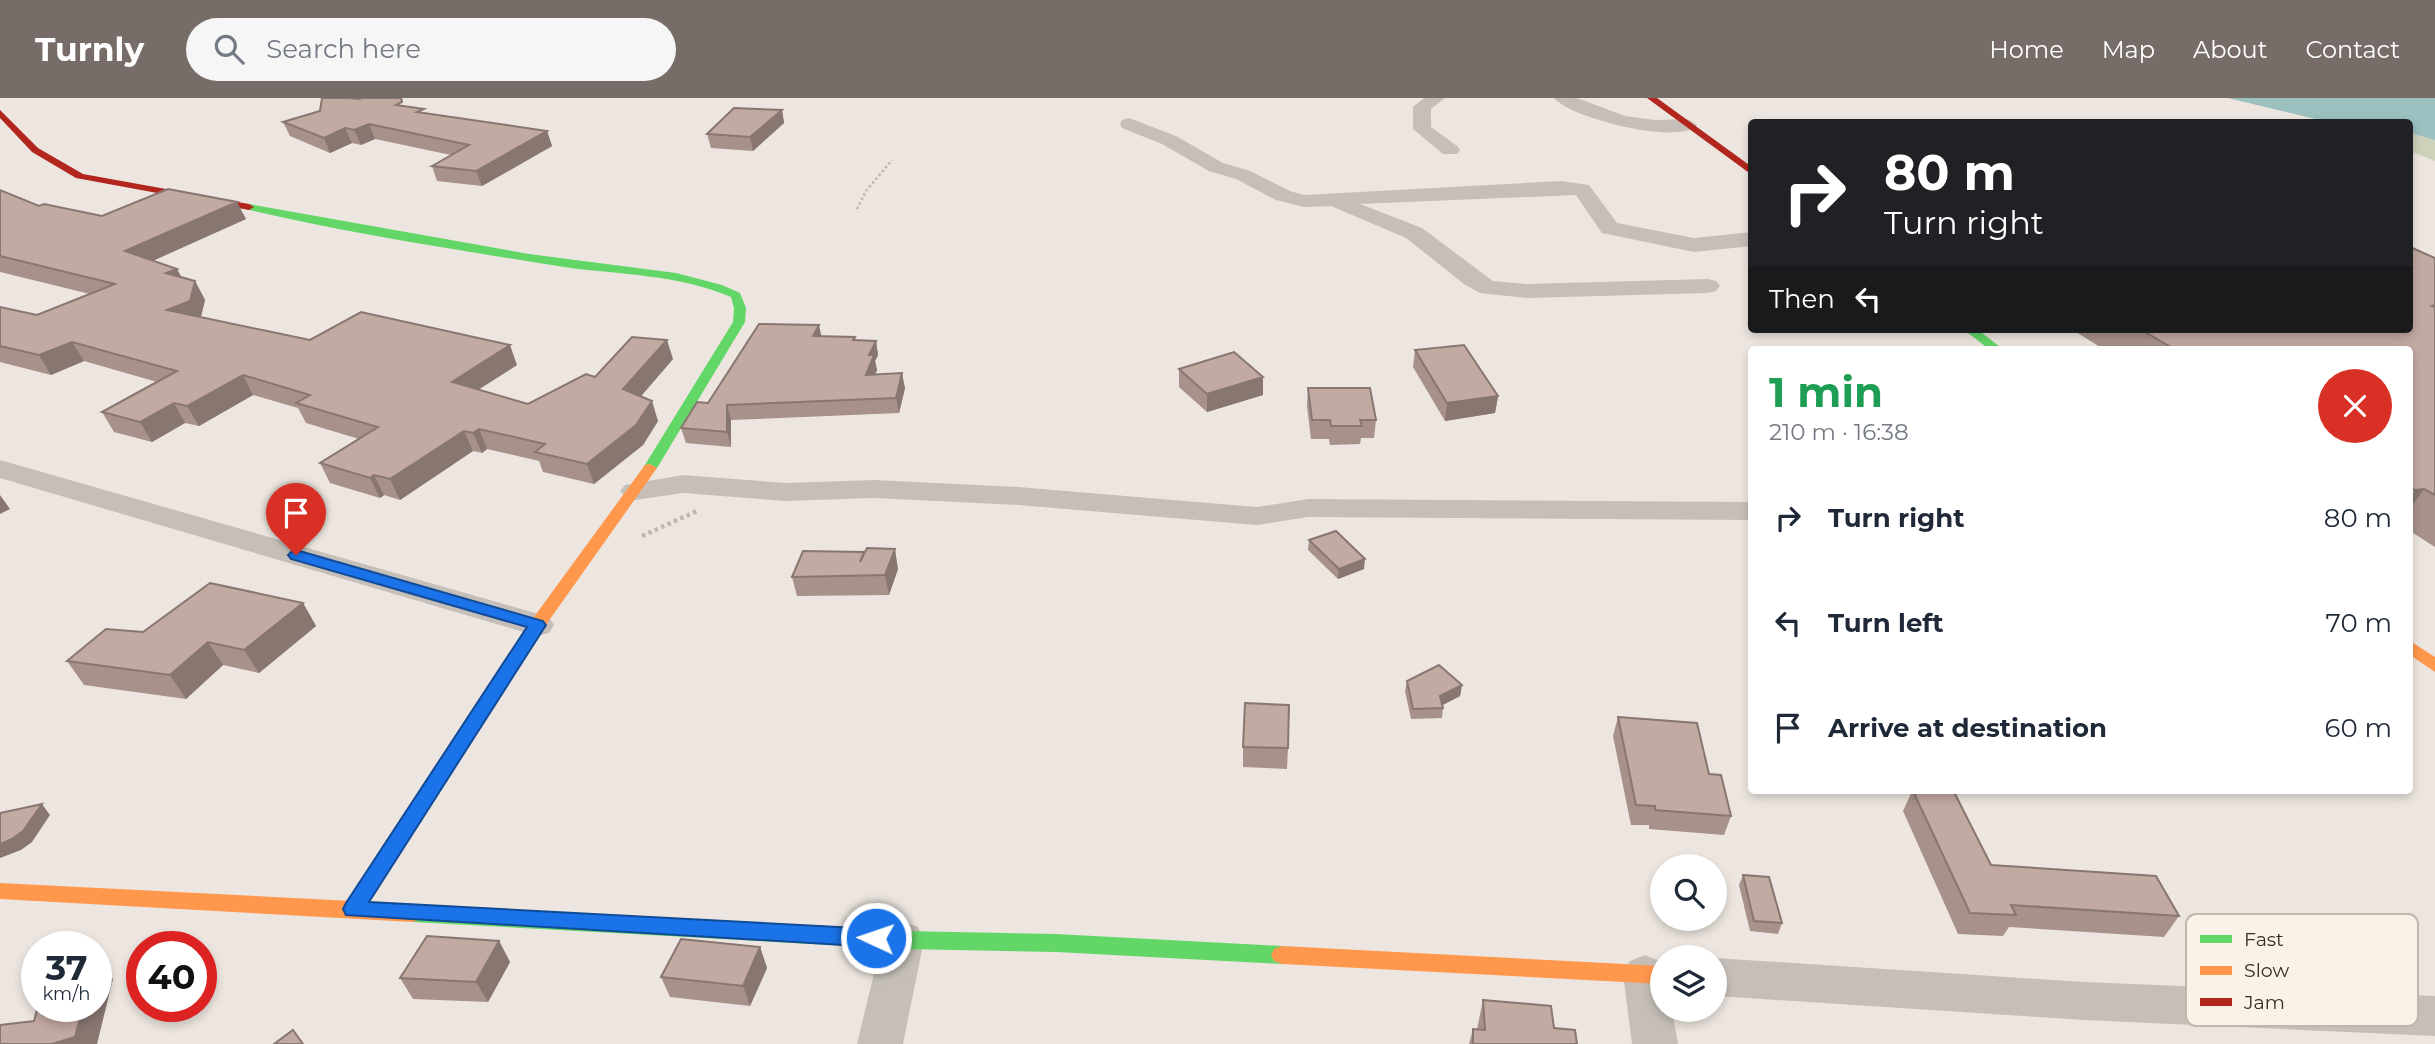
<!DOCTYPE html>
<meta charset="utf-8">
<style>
:root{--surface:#fff;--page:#f6f6f7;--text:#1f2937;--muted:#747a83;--accent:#776d68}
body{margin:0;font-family:Montserrat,sans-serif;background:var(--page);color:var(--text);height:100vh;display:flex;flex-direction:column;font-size:26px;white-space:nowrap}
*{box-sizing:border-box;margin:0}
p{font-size:23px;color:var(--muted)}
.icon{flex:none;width:38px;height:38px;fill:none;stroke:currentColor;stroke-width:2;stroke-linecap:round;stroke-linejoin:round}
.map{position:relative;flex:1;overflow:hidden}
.panel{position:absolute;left:1748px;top:248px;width:665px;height:448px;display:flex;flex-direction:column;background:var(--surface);border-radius:7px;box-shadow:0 4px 10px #0003}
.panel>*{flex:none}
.guide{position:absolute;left:1748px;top:21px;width:665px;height:214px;border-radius:7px;box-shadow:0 4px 10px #0003;background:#202124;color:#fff;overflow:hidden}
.buttons{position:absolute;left:1650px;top:756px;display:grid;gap:14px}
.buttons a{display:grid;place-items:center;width:77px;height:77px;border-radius:50%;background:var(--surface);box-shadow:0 4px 10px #0003;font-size:35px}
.speed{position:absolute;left:21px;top:833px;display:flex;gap:14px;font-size:35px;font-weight:700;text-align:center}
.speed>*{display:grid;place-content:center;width:91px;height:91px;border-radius:50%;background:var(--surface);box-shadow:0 4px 10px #0003;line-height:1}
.speed small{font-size:18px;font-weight:400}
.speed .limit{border:10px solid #d22;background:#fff;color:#111}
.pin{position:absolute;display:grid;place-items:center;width:60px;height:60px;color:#fff;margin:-72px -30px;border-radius:50% 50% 50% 0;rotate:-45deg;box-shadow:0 0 7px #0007}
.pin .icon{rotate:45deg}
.me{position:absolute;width:77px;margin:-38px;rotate:273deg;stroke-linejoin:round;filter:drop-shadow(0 0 5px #0008)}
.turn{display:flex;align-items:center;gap:24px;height:147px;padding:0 21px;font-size:32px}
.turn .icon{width:91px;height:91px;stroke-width:2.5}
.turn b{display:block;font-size:49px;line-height:60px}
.then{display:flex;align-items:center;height:66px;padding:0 21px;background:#0003;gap:14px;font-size:26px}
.round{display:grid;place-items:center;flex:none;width:74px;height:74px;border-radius:37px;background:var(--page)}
.headline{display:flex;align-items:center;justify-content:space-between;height:119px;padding:0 21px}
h1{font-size:42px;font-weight:700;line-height:52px;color:#1e9e55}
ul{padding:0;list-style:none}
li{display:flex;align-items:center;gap:21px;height:105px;padding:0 21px}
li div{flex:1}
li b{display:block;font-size:26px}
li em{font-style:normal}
header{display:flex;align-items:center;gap:42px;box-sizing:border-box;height:98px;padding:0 35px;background:var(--accent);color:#fff}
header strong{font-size:33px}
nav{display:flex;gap:38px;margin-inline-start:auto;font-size:24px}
.search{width:490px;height:63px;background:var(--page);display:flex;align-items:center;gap:18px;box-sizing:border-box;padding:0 24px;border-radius:38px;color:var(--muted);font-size:26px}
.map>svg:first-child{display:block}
.green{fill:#cfd2ba}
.water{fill:#9bc0bf}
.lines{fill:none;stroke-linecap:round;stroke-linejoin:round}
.path-far1{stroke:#bfb7b1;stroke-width:2.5;stroke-dasharray:2.5 2.5;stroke-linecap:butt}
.path{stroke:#bfb7b1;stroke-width:4.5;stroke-dasharray:3.5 3.5;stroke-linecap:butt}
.street{fill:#c6bfb9;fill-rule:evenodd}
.fast{fill:#63d668;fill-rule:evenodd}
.slow{fill:#ff974d;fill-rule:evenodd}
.jam{fill:#b3261e;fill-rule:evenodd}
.wall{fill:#a7918a}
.shaded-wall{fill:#887671}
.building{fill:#c2a9a1;stroke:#887671;stroke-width:2}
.route{fill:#1a73e8;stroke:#114b97;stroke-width:2}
.key{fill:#faf1e7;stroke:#c0b6ad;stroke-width:2}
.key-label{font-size:19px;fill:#372c27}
</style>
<header>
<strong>Turnly</strong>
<div class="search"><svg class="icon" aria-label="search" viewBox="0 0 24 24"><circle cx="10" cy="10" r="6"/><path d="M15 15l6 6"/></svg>Search here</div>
<nav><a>Home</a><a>Map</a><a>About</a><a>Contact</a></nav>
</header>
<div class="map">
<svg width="2435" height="946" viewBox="0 0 2435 946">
<rect width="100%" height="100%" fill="#ede6e0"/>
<path class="green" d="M 2410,35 L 2435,42 L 2435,63 L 2410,53 Z"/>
<path class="water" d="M 2228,0 L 2435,0 L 2435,42 L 2410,35 L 2410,24 L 2328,24 Z"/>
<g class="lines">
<path class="path-far1" d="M 857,111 L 866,93 L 892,62"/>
<path class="path" d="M 642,438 L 697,413"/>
<g class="street">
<path d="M 1424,0 L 1445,0 L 1431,11 L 1431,29 L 1457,48 L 1460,52 L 1457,56 L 1443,56 L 1413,31 L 1413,9 Z"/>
<path d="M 1554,0 L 1577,0 L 1625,18 L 1655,22 L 1688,21 L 1697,27 C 1680,48 1570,20 1554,0 Z"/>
<path d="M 1129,20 L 1176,38 L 1223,65 L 1250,73 L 1290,93 L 1304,97 L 1561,83 L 1589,87 L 1617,125 L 1694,140 L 1752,134 L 1752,148 L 1694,154 L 1602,135 L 1576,97 L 1360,106 L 1422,130 L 1493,183 L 1527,186 L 1708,181 L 1716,183 L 1720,188 L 1716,193 L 1708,195 L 1527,200 L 1480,195 L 1464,186 L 1406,140 L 1331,108 L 1304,109 L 1276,102 L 1236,81 L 1209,73 L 1162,46 L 1122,30 L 1120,26 L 1122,22 Z"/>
<path d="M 0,362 L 549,519 L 554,527 L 549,535 L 537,538 L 0,380 Z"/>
<path d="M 683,377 L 786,385 L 874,382 L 1018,389 L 1257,409 L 1308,401 L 1752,404 L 1752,422 L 1308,419 L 1257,427 L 1018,407 L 874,400 L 786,403 L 683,395 L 635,402 L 625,399 L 620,393 L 625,387 Z"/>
<path d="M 903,824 L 918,829 L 924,842 L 903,946 L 857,946 L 882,842 L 888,829 Z"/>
<path d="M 1645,857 L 1660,863 L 1662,867 L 1662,912 L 1672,912 L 1678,946 L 1632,946 L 1623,876 L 1630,863 Z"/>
<path d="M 1715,860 L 2084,884 L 2435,898 L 2435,938 L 2084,922 L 1715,898 Z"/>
</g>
<g class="fast">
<path d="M 249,106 L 529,156 L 676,175 L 722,187 L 740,195 L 746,210 L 745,224 L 657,370 L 650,374 L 643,370 L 733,224 L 734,210 L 731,199 C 678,176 620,177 564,169 C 458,152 350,136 245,111 L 244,109 Z"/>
<path d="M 1963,231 L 1977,231 L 2004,252 L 1990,252 Z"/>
<path d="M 420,700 L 427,702 L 430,707 L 427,712 L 360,817 L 353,820 L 346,817 L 343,811 L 346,805 L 413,702 Z"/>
<path d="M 413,806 L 903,833 L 1056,836 L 1282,848 L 1290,851 L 1293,857 L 1290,863 L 1282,866 L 1056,854 L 903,851 L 413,824 L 406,821 L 403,815 L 406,809 Z"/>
</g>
<g class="slow">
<path d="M 650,366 L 657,370 L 543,531 L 427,712 L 420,714 L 413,712 L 410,707 L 413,702 L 531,523 L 645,367 Z"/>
<path d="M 2410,543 L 2435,559 L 2435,574 L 2410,557 Z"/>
<path d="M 0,785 L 413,806 L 420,809 L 423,815 L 420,821 L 413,824 L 0,801 Z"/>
<path d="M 1282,848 L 1662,868 L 1662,886 L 1282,866 L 1274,863 L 1271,857 L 1274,851 Z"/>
</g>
<g class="jam">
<path d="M 1647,0 L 1657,0 L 1752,69 L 1752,77 Z"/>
<path d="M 0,12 L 38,50 L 83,76 L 249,106 L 254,109 L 249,112 L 76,80 L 32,54 L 0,20 Z"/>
</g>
</g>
<g class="wall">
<path d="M 782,12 L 784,25 L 753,53 L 711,50 L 707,36 Z"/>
<path d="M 426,15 L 547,33 L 552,48 L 482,88 L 437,83 L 432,68 L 451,57 L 375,41 L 361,47 L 352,45 L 330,55 L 290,38 L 283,24 Z"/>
<path d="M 0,92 L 39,108 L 102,118 L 246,121 L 153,162 L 182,179 L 195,183 L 205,202 L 201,219 L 310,242 L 517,267 L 479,291 L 528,306 L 595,279 L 673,261 L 641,298 L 658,323 L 643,347 L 594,386 L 543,374 L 539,363 L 487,351 L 482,355 L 473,353 L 400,402 L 384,397 L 380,400 L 330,385 L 320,365 L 359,341 L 306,325 L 298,310 L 253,297 L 199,328 L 185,325 L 152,344 L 114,334 L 102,314 L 157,284 L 84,263 L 51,277 L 0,264 L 0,209 L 37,217 L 90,196 L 0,174 Z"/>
<path d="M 2435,160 L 2435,449 L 2410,433 L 2410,252 L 2105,252 L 2071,231 L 2410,231 Z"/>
<path d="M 822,238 L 855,239 L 856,242 L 876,243 L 878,257 L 875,263 L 877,272 L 875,276 L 905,290 L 899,315 L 731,322 L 731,349 L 686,345 L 681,330 L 708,305 Z"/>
<path d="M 1415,252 L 1498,298 L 1495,315 L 1445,323 L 1413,269 Z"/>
<path d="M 1179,271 L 1263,297 L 1207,314 L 1179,289 Z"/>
<path d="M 1308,290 L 1376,322 L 1374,340 L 1361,340 L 1360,346 L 1330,347 L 1329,341 L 1311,341 L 1307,308 Z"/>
<path d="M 1309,442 L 1364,471 L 1338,481 L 1308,452 Z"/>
<path d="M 898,471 L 889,497 L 797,498 L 792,479 Z"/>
<path d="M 303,505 L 316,528 L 259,575 L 223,567 L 186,601 L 84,587 L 67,563 L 143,534 Z"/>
<path d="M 1407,583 L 1462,587 L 1460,598 L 1442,607 L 1443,610 L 1442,620 L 1411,621 L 1405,593 Z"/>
<path d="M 1618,619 L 1709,676 L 1731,718 L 1724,737 L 1649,731 L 1649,727 L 1631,727 L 1613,638 Z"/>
<path d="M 1243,649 L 1288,650 L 1287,671 L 1243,669 Z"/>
<path d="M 1912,693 L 1930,693 L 1991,767 L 2179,818 L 2164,839 L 2009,829 L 2003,838 L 1958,836 L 1903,713 Z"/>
<path d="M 1743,777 L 1782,825 L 1778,836 L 1750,833 L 1739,787 Z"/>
<path d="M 499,843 L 510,864 L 488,904 L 413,901 L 400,880 Z"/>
<path d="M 760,849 L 767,870 L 750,908 L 670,899 L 661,879 Z"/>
<path d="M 1483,902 L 1554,930 L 1577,946 L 1469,946 L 1473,931 L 1477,931 Z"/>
</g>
<g class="shaded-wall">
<path d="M 782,12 L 784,25 L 753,53 L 750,39 Z"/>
<path d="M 369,26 L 375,41 L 361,47 L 354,32 Z"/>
<path d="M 345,30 L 352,45 L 330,55 L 324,40 Z"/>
<path d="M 547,33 L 552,48 L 482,88 L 476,73 Z"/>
<path d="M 237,104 L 246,121 L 135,171 L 125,153 Z"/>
<path d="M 177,171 L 187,189 L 166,175 Z"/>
<path d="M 195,183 L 205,202 L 200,222 L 167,212 Z"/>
<path d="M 819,227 L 822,241 L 813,238 Z"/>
<path d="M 667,242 L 673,261 L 630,311 L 623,291 Z"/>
<path d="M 876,243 L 878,257 L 875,263 L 877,272 L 869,291 L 866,277 L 869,257 Z"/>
<path d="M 72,244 L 84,263 L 51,277 L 39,257 Z"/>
<path d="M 510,247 L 517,267 L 461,303 L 452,284 Z"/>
<path d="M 902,275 L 905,290 L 899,315 L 896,300 Z"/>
<path d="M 243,277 L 253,297 L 199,328 L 187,308 Z"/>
<path d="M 1263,279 L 1263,297 L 1207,314 L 1207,296 Z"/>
<path d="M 1498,298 L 1495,315 L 1445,323 L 1447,305 Z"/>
<path d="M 652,303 L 658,323 L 643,347 L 594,386 L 587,366 Z"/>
<path d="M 174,305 L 185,325 L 152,344 L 140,324 Z"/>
<path d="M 727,307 L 731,322 L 731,349 L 727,334 Z"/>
<path d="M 479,331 L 487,351 L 482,355 L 473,335 Z"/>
<path d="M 464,333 L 473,353 L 400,402 L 390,381 Z"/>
<path d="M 374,377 L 384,397 L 380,400 L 370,380 Z"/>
<path d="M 2424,391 L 2410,411 L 2410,400 L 2415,392 Z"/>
<path d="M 0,397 L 10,411 L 0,416 Z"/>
<path d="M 895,451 L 898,471 L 889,497 L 885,477 Z"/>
<path d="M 1365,461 L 1364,471 L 1338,481 L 1339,471 Z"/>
<path d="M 303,505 L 316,528 L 259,575 L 244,552 Z"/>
<path d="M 208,544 L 223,567 L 186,601 L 170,577 Z"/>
<path d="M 1462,587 L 1460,598 L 1439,609 L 1440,598 Z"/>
<path d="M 42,706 L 50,717 L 32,744 L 21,752 L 0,760 L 0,746 Z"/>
<path d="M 499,843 L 510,864 L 488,904 L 476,884 Z"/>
<path d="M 760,849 L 767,870 L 750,908 L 743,888 Z"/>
<path d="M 96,862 L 113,881 L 97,946 L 52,946 L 83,908 L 96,908 Z"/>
</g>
<g class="building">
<path d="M 322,0 L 349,0 L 359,1 L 363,0 L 401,0 L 402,4 L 396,7 L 424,11 L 417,14 L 547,33 L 476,73 L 432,68 L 469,47 L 369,26 L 354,32 L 345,30 L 324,40 L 283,24 L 320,13 Z"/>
<path d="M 734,10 L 782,12 L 750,39 L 707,36 Z"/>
<path d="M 168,91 L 237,104 L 125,153 L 177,171 L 166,175 L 195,183 L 190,203 L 167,212 L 310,242 L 361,214 L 510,247 L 452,284 L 528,306 L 586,276 L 595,279 L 632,239 L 667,242 L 623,291 L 652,303 L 636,327 L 587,366 L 535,354 L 545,346 L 479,331 L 473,335 L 464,333 L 390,381 L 374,377 L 370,380 L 320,365 L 378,329 L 296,305 L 310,297 L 243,277 L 187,308 L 174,305 L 140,324 L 102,314 L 177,273 L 72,244 L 39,257 L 0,248 L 0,209 L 37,217 L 115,186 L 0,158 L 0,92 L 39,108 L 44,106 L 102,118 Z"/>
<path d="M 2410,149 L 2435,160 L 2435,207 L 2432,208 L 2435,209 L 2435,397 L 2424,391 L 2415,392 L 2410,389 L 2410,252 L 2176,252 L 2140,231 L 2410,231 Z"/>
<path d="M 759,226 L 819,227 L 813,238 L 855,239 L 853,242 L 876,243 L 869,257 L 874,257 L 866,277 L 902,275 L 896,300 L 727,307 L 727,334 L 681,330 L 697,304 L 708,305 Z"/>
<path d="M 1464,247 L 1498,298 L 1447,305 L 1415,252 Z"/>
<path d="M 1234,254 L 1263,279 L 1207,296 L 1179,271 Z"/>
<path d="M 1308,290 L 1370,290 L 1376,322 L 1360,322 L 1362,328 L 1331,328 L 1330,322 L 1312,322 Z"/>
<path d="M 1336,433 L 1365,461 L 1339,471 L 1309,442 Z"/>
<path d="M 867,450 L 895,451 L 885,477 L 792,479 L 803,453 L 864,454 L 860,464 Z"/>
<path d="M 210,485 L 303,505 L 244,552 L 208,544 L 170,577 L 67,563 L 106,531 L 143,534 Z"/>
<path d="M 1439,567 L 1462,587 L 1440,598 L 1443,610 L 1413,611 L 1407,583 Z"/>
<path d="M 1245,605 L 1289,607 L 1288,650 L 1243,649 Z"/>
<path d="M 1618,619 L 1697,625 L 1709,676 L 1721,677 L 1731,718 L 1655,712 L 1655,708 L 1636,707 Z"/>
<path d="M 1913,693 L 1954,694 L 1991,767 L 2156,778 L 2179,818 L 2011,807 L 2016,817 L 1970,815 Z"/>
<path d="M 42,706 L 23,733 L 12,741 L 0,746 L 0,715 Z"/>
<path d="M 1743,777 L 1769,779 L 1782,825 L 1754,823 Z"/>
<path d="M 427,838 L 499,843 L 476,884 L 400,880 Z"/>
<path d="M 681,841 L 760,849 L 743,888 L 661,879 Z"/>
<path d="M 1483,902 L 1551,908 L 1554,930 L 1575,932 L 1577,946 L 1473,946 L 1473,931 L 1485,932 Z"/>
<path d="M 38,908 L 83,908 L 75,939 L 52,946 L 0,946 L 0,927 L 34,923 Z"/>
<path d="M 293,932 L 303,946 L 274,946 Z"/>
</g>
<path class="route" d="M 296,452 L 543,523 L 546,527 L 369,804 L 876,831 L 883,834 L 887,840 L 883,847 L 876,849 L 346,817 L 343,811 L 346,805 L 527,529 L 291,461 L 288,457 L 291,454 Z"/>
<rect x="2186" y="816" width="232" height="112" rx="10" class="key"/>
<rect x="2200" y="837" width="32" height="8" fill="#63d668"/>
<rect x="2200" y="868" width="32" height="9" fill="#ff974d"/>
<rect x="2200" y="900" width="32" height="8" fill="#b3261e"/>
<g class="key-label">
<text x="2244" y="848">Fast</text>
<text x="2244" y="879">Slow</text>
<text x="2244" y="911">Jam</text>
</g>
</svg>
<div class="buttons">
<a><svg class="icon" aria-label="search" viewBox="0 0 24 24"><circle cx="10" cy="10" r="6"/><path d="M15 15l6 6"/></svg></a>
<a><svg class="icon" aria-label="layers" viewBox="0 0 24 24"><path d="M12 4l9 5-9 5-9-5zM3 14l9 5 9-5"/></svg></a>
</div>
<div class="speed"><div>37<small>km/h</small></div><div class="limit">40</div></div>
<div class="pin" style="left:296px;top:457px;background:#d93025"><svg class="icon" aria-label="arrive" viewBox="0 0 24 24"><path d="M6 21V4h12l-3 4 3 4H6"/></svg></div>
<svg class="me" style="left:876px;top:840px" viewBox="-20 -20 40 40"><circle r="17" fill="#1a73e8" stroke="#fff" stroke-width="3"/><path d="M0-11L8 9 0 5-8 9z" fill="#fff"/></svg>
<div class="guide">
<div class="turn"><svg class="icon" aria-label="right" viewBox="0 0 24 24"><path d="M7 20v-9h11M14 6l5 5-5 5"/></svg><div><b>80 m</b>Turn right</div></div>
<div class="then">Then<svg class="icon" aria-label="left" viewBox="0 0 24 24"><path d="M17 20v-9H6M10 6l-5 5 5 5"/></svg></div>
</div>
<section class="panel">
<div class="headline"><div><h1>1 min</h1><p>210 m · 16:38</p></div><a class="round" style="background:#d93025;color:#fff"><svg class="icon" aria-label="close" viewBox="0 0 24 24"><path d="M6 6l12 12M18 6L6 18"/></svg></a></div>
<ul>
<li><svg class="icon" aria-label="right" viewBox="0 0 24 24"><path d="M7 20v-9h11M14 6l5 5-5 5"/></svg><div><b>Turn right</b></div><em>80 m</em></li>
<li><svg class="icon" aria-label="left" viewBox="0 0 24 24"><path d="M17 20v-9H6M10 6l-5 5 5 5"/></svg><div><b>Turn left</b></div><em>70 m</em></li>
<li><svg class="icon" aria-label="arrive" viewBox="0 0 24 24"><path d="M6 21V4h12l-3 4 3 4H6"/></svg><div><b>Arrive at destination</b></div><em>60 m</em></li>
</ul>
</section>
</div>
